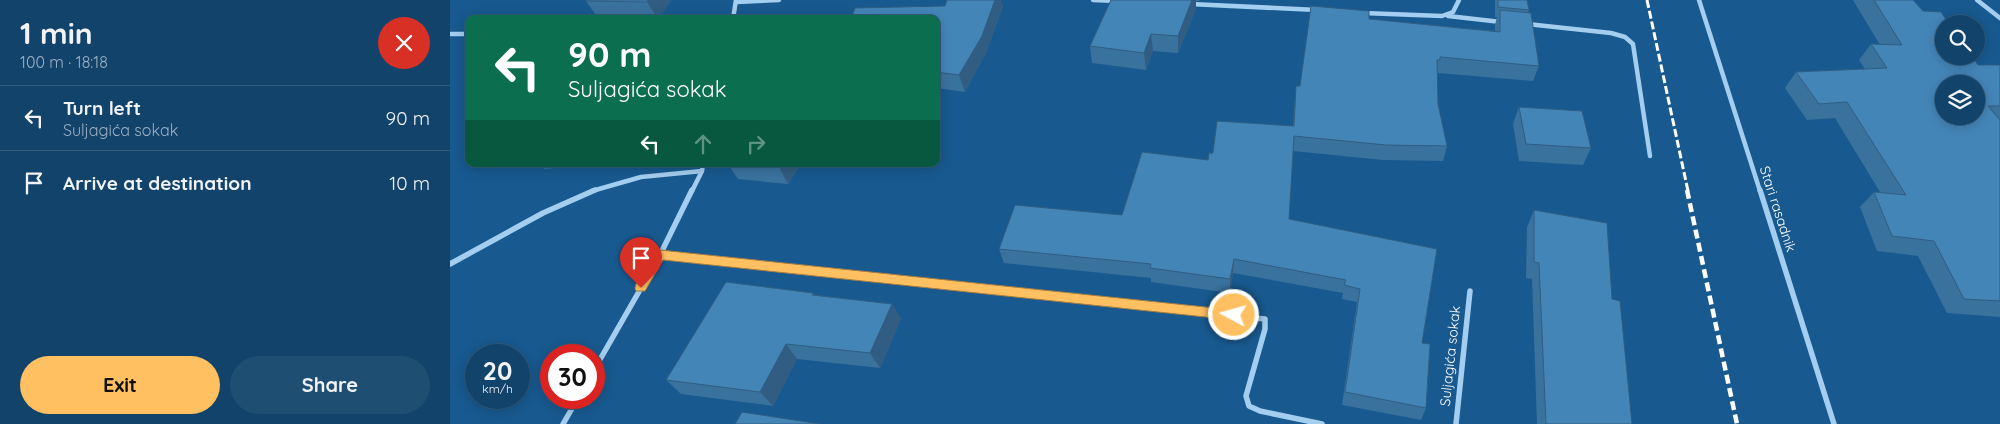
<!DOCTYPE html>
<meta charset="utf-8">
<style>
:root{--surface:#12436b;--page:#1f4e73;--text:#f1f3f6;--muted:#9cb0c1;--line:#315c7e;--accent:#ffc062}
body{margin:0;font-family:Quicksand,sans-serif;background:var(--page);color:var(--text);height:100vh;display:flex;flex-direction:column;font-size:19px;white-space:nowrap}
*{box-sizing:border-box;margin:0}
p{font-size:16px;color:var(--muted)}
.icon{flex:none;width:28px;height:28px;fill:none;stroke:currentColor;stroke-width:2;stroke-linecap:round;stroke-linejoin:round}
.map{position:relative;flex:1;overflow:hidden}
.details{display:flex;flex-direction:column;background:var(--surface);width:450px}
.details>*{flex:none}
.hud{position:absolute;left:15px;top:15px;width:475px;height:152px;border-radius:10px;box-shadow:0 2px 12px #0003,0 0 0 1px var(--line);background:#0b6e4f;color:#fff;overflow:hidden}
.buttons{position:absolute;left:1485px;top:15px;display:grid;gap:10px}
.buttons a{display:grid;place-items:center;width:50px;height:50px;border-radius:50%;background:var(--surface);box-shadow:0 2px 12px #0003,0 0 0 1px var(--line);font-size:25px}
.speed{position:absolute;left:15px;top:344px;display:flex;gap:10px;font-size:25px;font-weight:700;text-align:center}
.speed>*{display:grid;place-content:center;width:65px;height:65px;border-radius:50%;background:var(--surface);box-shadow:0 2px 12px #0003,0 0 0 1px var(--line);line-height:1}
.speed small{font-size:12px;font-weight:400}
.speed .limit{border:8px solid #d22;background:#fff;color:#111}
.pin{position:absolute;display:grid;place-items:center;width:42px;height:42px;color:#fff;margin:-51px -21px;border-radius:50% 50% 50% 0;rotate:-45deg;box-shadow:0 0 5px #0007}
.pin .icon{rotate:45deg}
.me{position:absolute;width:55px;margin:-28px;rotate:276deg;stroke-linejoin:round;filter:drop-shadow(0 0 4px #0008)}
.turn{display:flex;align-items:center;gap:18px;height:105px;padding:0 20px;font-size:22px}
.turn .icon{width:65px;height:65px;stroke-width:2.5}
.turn b{display:block;font-size:35px;line-height:42px}
.lanes{display:flex;align-items:center;height:48px;padding:0 20px;background:#0003;justify-content:center;gap:25px;direction:ltr}
.lanes .off{opacity:.35}
.round{display:grid;place-items:center;flex:none;width:52px;height:52px;border-radius:26px;background:var(--page)}
.head{display:flex;align-items:center;justify-content:space-between;height:85px;padding:0 20px}
h1{font-size:30px;font-weight:700;line-height:38px}
.button{display:flex;gap:10px;margin-top:auto;padding:10px 20px}
.button a{flex:1;height:58px;border-radius:30px;background:var(--accent);color:#111;font-size:20px;font-weight:700;line-height:58px;text-align:center}
.button a+a{background:var(--page);color:var(--text)}
ul{padding:0;list-style:none}
li{display:flex;align-items:center;gap:15px;height:65px;padding:0 20px;border-top:1px solid var(--line)}
li div{flex:1}
li b{display:block;font-size:19px}
li em{font-style:normal}
main{display:flex;flex:1;min-height:0}
.map>svg:first-child{display:block}
.lines{fill:none;stroke-linecap:round;stroke-linejoin:round}
.street-far1{stroke:#a4ceef;stroke-width:4.5}
.street{stroke:#a4ceef;stroke-width:5.5}
.rail-far1{stroke:#fff;stroke-width:3;stroke-dasharray:8 3;stroke-linecap:butt}
.rail{stroke:#fff;stroke-width:4.5;stroke-dasharray:9 4.5;stroke-linecap:butt}
.wall{fill:#3a729e}
.shaded-wall{fill:#305d81}
.building{fill:#4485b8;stroke:#305d81;fill-rule:evenodd}
.route{fill:#ffc062;stroke:#a67d40}
.labels{text-anchor:middle;dominant-baseline:central;stroke-width:4;stroke-linejoin:round;paint-order:stroke}
.street-label{font-size:14px;fill:#fff;stroke:#18598f}
</style>
<main>
<section class="details">
<div class="head"><div><h1>1 min</h1><p>100 m · 18:18</p></div><a class="round" style="background:#d93025;color:#fff"><svg class="icon" aria-label="close" viewBox="0 0 24 24"><path d="M6 6l12 12M18 6L6 18"/></svg></a></div>
<ul>
<li><svg class="icon" aria-label="left" viewBox="0 0 24 24"><path d="M17 20v-9H6M10 6l-5 5 5 5"/></svg><div><b>Turn left</b><p>Suljagića sokak</p></div><em>90 m</em></li>
<li><svg class="icon" aria-label="arrive" viewBox="0 0 24 24"><path d="M6 21V4h12l-3 4 3 4H6"/></svg><div><b>Arrive at destination</b></div><em>10 m</em></li>
</ul>
<div class="button"><a>Exit</a><a>Share</a></div>
</section>
<div class="map">
<svg width="1550" height="424" viewBox="0 0 1550 424">
<rect width="100%" height="100%" fill="#18598f"/>
<g class="lines">
<g class="street-far1">
<path d="M 643,0 L 667,1"/>
<path d="M 1249,0 L 1310,191"/>
<path d="M 1527,0 L 1550,18"/>
<path d="M 286,2 L 329,0"/>
<path d="M 740,4 L 867,10"/>
<path d="M 913,13 L 992,16 L 1003,12 L 1009,0"/>
<path d="M 998,16 L 1051,22"/>
<path d="M 283,19 L 286,0"/>
<path d="M 1077,24 L 1161,33 L 1175,37 L 1183,44 L 1200,156"/>
<path d="M 0,34 L 19,34"/>
<path d="M 142,191 L 191,177 L 252,171"/>
<path d="M 242,191 L 252,171 L 253,164"/>
</g>
<g class="street">
<path d="M 1310,190 L 1384,424"/>
<path d="M 210,255 L 815,319 L 815,329 L 796,396 L 799,406 L 810,411 L 872,424"/>
<path d="M 0,264 L 93,213 L 145,190"/>
<path d="M 144,370 L 210,255 L 242,190"/>
<path d="M 113,424 L 128,398"/>
<path d="M 1006,424 L 1020,291"/>
</g>
<path class="rail-far1" d="M 1197,0 L 1238,191"/>
<path class="rail" d="M 1237,190 L 1287,424"/>
</g>
<g class="wall">
<path d="M 137,0 L 221,0 L 208,19 L 148,18 L 136,1 Z"/>
<path d="M 661,0 L 750,0 L 749,1 L 746,1 L 746,9 L 728,53 L 703,51 L 696,70 L 642,63 L 640,46 Z"/>
<path d="M 1045,0 L 1077,0 L 1079,10 L 1078,13 L 1089,66 L 1083,81 L 988,73 L 988,104 L 997,146 L 993,161 L 933,160 L 843,151 L 839,219 L 972,343 L 976,408 L 971,420 L 892,405 L 907,302 L 892,299 L 893,293 L 783,273 L 780,293 L 701,282 L 701,278 L 554,263 L 549,249 L 672,215 L 758,160 L 763,153 L 843,126 L 846,86 L 850,86 L 919,19 L 1045,31 L 1045,25 L 1047,17 L 1045,17 Z"/>
<path d="M 1403,0 L 1463,0 L 1473,11 L 1528,65 L 1550,65 L 1550,317 L 1497,313 L 1468,256 L 1427,251 L 1410,207 L 1424,192 L 1430,192 L 1385,118 L 1357,120 L 1335,88 L 1346,72 L 1415,69 L 1409,60 L 1421,44 L 1430,45 Z"/>
<path d="M 553,6 L 536,53 L 515,92 L 486,88 L 486,19 Z"/>
<path d="M 1069,107 L 1141,148 L 1133,165 L 1069,161 L 1063,124 Z"/>
<path d="M 89,164 L 135,164 L 134,165 L 95,169 Z"/>
<path d="M 278,164 L 351,164 L 338,184 L 288,179 Z"/>
<path d="M 1084,210 L 1182,424 L 1087,424 L 1082,279 L 1076,278 L 1077,227 Z"/>
<path d="M 363,293 L 365,295 L 442,304 L 451,319 L 430,368 L 347,359 L 323,406 L 231,394 L 216,380 Z"/>
</g>
<g class="shaded-wall">
<path d="M 198,0 L 221,0 L 208,19 L 197,2 Z"/>
<path d="M 545,0 L 551,0 L 553,6 L 536,53 L 515,92 L 509,75 Z"/>
<path d="M 742,0 L 746,0 L 746,9 L 728,53 L 728,36 Z"/>
<path d="M 701,34 L 703,51 L 696,70 L 694,53 Z"/>
<path d="M 331,164 L 351,164 L 338,184 L 329,167 Z"/>
<path d="M 784,259 L 783,273 L 780,293 L 780,279 Z"/>
<path d="M 442,304 L 451,319 L 430,368 L 420,353 Z"/>
<path d="M 336,344 L 347,359 L 323,406 L 310,392 Z"/>
</g>
<g class="building">
<path d="M 137,0 L 198,0 L 197,2 L 136,1 Z"/>
<path d="M 497,0 L 545,0 L 532,36 L 509,75 L 486,72 L 486,19 L 401,19 L 405,8 L 495,6 Z"/>
<path d="M 661,0 L 742,0 L 728,36 L 701,34 L 694,53 L 640,46 Z"/>
<path d="M 1048,0 L 1077,0 L 1079,10 L 1048,7 Z"/>
<path d="M 1424,0 L 1463,0 L 1473,11 L 1491,12 L 1499,24 L 1494,24 L 1494,56 L 1522,56 L 1528,65 L 1550,65 L 1550,106 L 1538,106 L 1550,120 L 1550,301 L 1514,299 L 1484,241 L 1442,236 L 1424,192 L 1456,195 L 1397,102 L 1369,104 L 1346,72 L 1437,68 L 1421,44 L 1452,45 ZM 1494,84 L 1526,84 L 1526,116 L 1494,116 Z"/>
<path d="M 861,6 L 919,11 L 919,19 L 1050,32 L 1050,10 L 1081,13 L 1089,66 L 990,57 L 990,60 L 987,60 L 988,104 L 997,146 L 936,145 L 844,136 L 839,219 L 987,249 L 972,343 L 980,344 L 976,408 L 895,392 L 910,289 L 894,285 L 896,280 L 784,259 L 780,279 L 700,268 L 701,264 L 549,249 L 565,205 L 672,215 L 692,152 L 758,160 L 759,153 L 763,153 L 767,121 L 844,126 L 846,86 L 850,86 Z"/>
<path d="M 1069,107 L 1132,111 L 1141,148 L 1076,144 Z"/>
<path d="M 293,164 L 331,164 L 329,167 Z"/>
<path d="M 1084,210 L 1157,223 L 1162,299 L 1170,301 L 1182,424 L 1096,424 L 1089,263 L 1084,262 Z"/>
<path d="M 276,282 L 363,293 L 362,295 L 442,304 L 420,353 L 336,344 L 310,392 L 216,380 Z"/>
<path d="M 292,412 L 370,424 L 285,424 Z"/>
</g>
<path class="route" d="M 210,250 L 784,310 L 789,311 L 790,315 L 789,319 L 784,320 L 213,260 L 195,291 L 186,291 L 185,288 L 186,284 L 205,251 Z"/>
<g class="labels">
<g class="street-label">
<text transform="translate(1328 209) rotate(72)">Stari rasadnik</text>
<text transform="translate(1000 356) rotate(-84)">Suljagića sokak</text>
</g>
</g>
</svg>
<div class="buttons">
<a><svg class="icon" aria-label="search" viewBox="0 0 24 24"><circle cx="10" cy="10" r="6"/><path d="M15 15l6 6"/></svg></a>
<a><svg class="icon" aria-label="layers" viewBox="0 0 24 24"><path d="M12 4l9 5-9 5-9-5zM3 14l9 5 9-5"/></svg></a>
</div>
<div class="speed"><div>20<small>km/h</small></div><div class="limit">30</div></div>
<div class="pin" style="left:191px;top:288px;background:#d93025"><svg class="icon" aria-label="arrive" viewBox="0 0 24 24"><path d="M6 21V4h12l-3 4 3 4H6"/></svg></div>
<svg class="me" style="left:784px;top:315px" viewBox="-20 -20 40 40"><circle r="17" fill="#ffc062" stroke="#fff" stroke-width="3"/><path d="M0-11L8 9 0 5-8 9z" fill="#fff"/></svg>
<div class="hud">
<div class="turn"><svg class="icon" aria-label="left" viewBox="0 0 24 24"><path d="M17 20v-9H6M10 6l-5 5 5 5"/></svg><div><b>90 m</b>Suljagića sokak</div></div>
<div class="lanes"><svg class="icon" aria-label="left" viewBox="0 0 24 24"><path d="M17 20v-9H6M10 6l-5 5 5 5"/></svg><svg class="icon off" aria-label="ahead" viewBox="0 0 24 24"><path d="M12 20V5M6 11l6-6 6 6"/></svg><svg class="icon off" aria-label="right" viewBox="0 0 24 24"><path d="M7 20v-9h11M14 6l5 5-5 5"/></svg></div>
</div>
</div>
</main>
